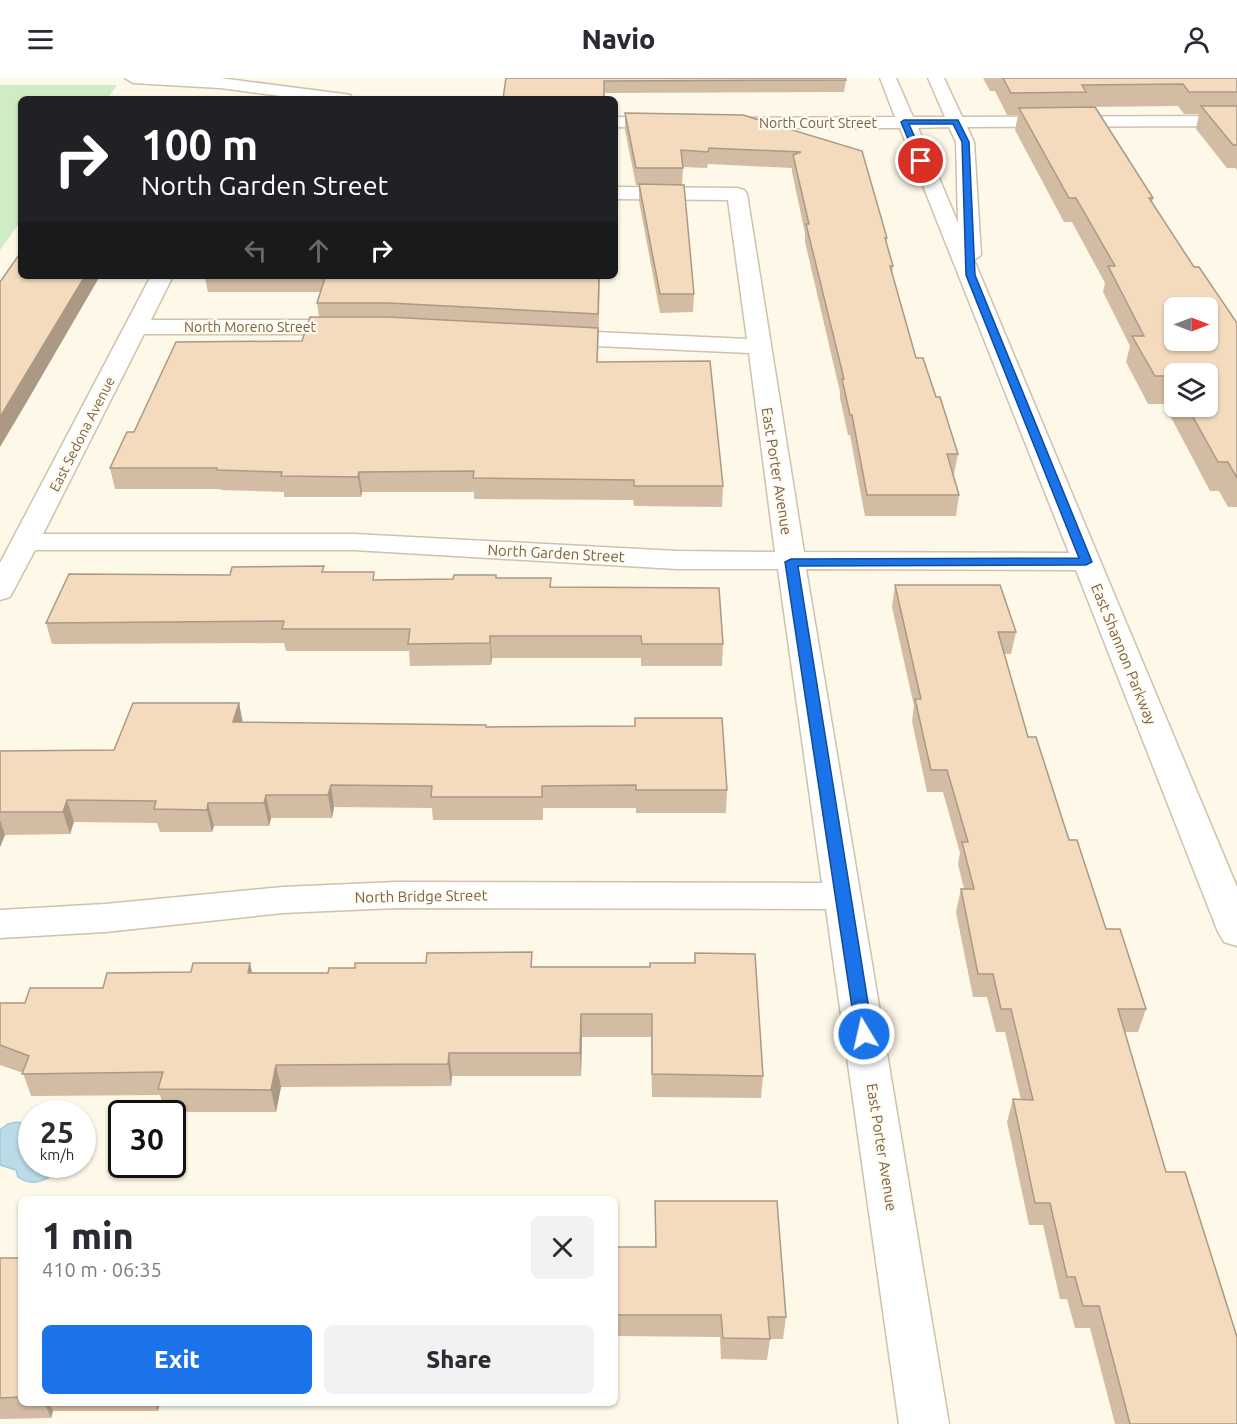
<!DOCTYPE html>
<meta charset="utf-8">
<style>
:root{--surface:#fff;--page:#f2f2f3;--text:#2b2b33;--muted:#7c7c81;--accent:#1a73e8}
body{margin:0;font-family:Ubuntu,sans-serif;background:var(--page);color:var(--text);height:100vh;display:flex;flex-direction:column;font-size:22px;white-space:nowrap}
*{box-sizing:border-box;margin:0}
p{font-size:20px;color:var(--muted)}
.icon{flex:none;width:33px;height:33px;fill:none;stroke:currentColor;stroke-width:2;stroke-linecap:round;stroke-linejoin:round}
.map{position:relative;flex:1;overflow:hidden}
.details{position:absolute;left:18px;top:1118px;width:600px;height:210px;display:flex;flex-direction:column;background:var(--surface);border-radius:9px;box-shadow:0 2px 4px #0004}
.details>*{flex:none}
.guide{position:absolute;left:18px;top:18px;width:600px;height:183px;border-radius:9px;box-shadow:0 2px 4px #0004;background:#202124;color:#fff;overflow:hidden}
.needle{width:39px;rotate:90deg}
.controls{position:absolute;left:1164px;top:219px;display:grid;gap:12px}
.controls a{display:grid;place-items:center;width:54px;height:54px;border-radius:9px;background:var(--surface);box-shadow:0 2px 4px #0004;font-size:30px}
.speed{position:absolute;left:18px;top:1022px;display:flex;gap:12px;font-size:30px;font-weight:700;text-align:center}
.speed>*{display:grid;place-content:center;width:78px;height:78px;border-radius:50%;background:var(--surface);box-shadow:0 2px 4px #0004;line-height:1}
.speed small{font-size:15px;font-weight:400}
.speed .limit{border:3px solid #111;border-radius:9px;background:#fff;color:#111}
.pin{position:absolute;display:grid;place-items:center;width:51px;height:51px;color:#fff;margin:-26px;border:3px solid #fff;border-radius:50%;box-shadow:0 2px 6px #0007}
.me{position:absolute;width:66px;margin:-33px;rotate:351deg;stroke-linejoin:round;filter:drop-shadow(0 0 4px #0008)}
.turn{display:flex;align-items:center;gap:21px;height:126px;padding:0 24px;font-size:27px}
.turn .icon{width:78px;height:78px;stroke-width:2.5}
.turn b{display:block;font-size:42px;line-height:51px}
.lanes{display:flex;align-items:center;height:57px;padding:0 24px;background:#0003;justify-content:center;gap:30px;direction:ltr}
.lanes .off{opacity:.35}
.round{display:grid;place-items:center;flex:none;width:63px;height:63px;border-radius:9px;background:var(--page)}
.head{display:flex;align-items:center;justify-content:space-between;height:102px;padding:0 24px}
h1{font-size:36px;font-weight:800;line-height:45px}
.action{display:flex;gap:12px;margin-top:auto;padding:12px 24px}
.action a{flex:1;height:69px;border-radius:9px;background:var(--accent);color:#fff;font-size:24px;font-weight:800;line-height:69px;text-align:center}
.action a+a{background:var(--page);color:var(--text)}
header{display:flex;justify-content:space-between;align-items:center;height:78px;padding:0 24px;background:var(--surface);font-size:27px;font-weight:800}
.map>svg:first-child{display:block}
.green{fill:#d0ecc5}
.water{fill:#bbdbe8;stroke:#a1cada;stroke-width:1.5}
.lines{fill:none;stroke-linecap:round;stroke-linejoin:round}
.minor-casing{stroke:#d0c1ac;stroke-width:3}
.minor{fill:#fff;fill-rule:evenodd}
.wall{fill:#d2bca3;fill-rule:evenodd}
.shaded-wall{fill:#ab9985}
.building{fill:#f4dbbe;stroke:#ab9985;stroke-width:1.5;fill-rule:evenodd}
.route{fill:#1a73e8;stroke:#114b97;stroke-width:1.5}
.labels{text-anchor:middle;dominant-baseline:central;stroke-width:4.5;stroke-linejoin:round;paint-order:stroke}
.far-street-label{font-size:14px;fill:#79614a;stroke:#fffbef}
.street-label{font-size:15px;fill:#79614a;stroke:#fffbef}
</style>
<header><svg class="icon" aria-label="menu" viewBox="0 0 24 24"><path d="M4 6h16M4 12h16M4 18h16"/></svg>Navio<svg class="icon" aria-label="person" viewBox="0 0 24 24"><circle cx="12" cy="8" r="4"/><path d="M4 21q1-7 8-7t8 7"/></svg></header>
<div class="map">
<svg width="1237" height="1346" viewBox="0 0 1237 1346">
<rect width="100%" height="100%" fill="#fdf8e8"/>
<path class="green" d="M 0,7 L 117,7 L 107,21 L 21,21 L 21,143 L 0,172 Z"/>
<path class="water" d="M 17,1044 L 25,1046 L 31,1059 L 32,1086 L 60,1086 C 53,1102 33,1110 18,1099 L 16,1092 L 0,1087 L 0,1052 L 8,1046 Z"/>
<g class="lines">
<g class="minor-casing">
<g id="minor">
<path d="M 125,0 L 220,0 L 344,16 L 350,17 L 353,21 L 304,21 L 220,10 L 133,5 Z"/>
<path d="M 880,0 L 896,0 L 913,39 L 945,39 L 928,0 L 944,0 L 962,39 L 1237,38 L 1237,48 L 967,49 L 974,64 L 981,177 L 974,182 L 1237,809 L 1237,868 L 1224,864 L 1218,854 L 1076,492 L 806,491 L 949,1346 L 899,1346 L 826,831 L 396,830 L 283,835 L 105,854 L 0,860 L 0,832 L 105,826 L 283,809 L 396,804 L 822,805 L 778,491 L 677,491 L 354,472 L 35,472 L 10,519 L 0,522 L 0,485 L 151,198 L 173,198 L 151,242 L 352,242 L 360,244 L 363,249 L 360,254 L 352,256 L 144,256 L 43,456 L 354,456 L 677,473 L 775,474 L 749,275 L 553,266 L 545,264 L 542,259 L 545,254 L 553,252 L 747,261 L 728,122 L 615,121 L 615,109 L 737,110 L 744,112 L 747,116 L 804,474 L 1069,475 L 900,50 L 725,50 L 719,49 L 716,45 L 719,41 L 725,40 L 895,39 ZM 949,49 L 956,64 L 958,145 L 918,50 Z"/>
<path d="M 615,39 L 670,40 L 676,41 L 679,45 L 676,49 L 670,50 L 615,49 Z"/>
</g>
</g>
<use href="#minor" class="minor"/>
</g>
<g class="wall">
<path d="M 506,0 L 846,2 L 844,14 L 604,15 Z"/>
<path d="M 983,0 L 1237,0 L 1237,92 L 1235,90 L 1227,90 L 1196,51 L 1199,36 L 1184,36 L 1178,28 L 1084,29 L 1153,120 L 1152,125 L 1194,189 L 1237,245 L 1237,429 L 1228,429 L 1219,413 L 1210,413 L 1164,326 L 1148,326 L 1126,284 L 1130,268 L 1103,214 L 1105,205 L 1072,144 L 1064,144 L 1015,52 L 1018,37 L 1007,37 L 995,13 L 990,13 ZM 1174,296 L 1208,328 L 1174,328 Z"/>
<path d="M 625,35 L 862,73 L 887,160 L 886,166 L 893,188 L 892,196 L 916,280 L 936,319 L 958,376 L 954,396 L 953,396 L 959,417 L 956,438 L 865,438 L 850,357 L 848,357 L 840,320 L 840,314 L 805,164 L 805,155 L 792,94 L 792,90 L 708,86 L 707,90 L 683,89 L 682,107 L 694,216 L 693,234 L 660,235 L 639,123 L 639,107 L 636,107 L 625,52 Z"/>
<path d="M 207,198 L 600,198 L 598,284 L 723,408 L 722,429 L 634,428 L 633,422 L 474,421 L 474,414 L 362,414 L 361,419 L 284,419 L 284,414 L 221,412 L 220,411 L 115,411 L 110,390 L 134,354 L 302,263 L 319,239 L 317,225 L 321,214 L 208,214 L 205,200 Z"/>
<path d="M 324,494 L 375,502 L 496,500 L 551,500 L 551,509 L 723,566 L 722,588 L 641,588 L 641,580 L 492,580 L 491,587 L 410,588 L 409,573 L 286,573 L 284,565 L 52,566 L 46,545 L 230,497 Z"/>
<path d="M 895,507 L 1016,554 L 1011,576 L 1004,576 L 1028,659 L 1106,851 L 1146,931 L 1138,954 L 1125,954 L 1237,1346 L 1115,1346 L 1090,1250 L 1075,1250 L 1067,1221 L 1060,1221 L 1043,1147 L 1029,1147 L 1007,1044 L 1013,1021 L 1021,1022 L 1005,954 L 996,954 L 987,919 L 973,919 L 956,834 L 961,811 L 964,811 L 958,786 L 960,775 L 943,714 L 927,714 L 912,643 L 914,628 L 892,529 Z"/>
<path d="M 239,625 L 243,644 L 486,649 L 727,712 L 726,735 L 636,735 L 636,730 L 543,730 L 543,742 L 433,742 L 432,730 L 334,729 L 332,740 L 271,740 L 269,748 L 214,748 L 212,754 L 160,754 L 157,745 L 74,744 L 70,756 L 5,757 L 0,769 L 0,673 L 114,672 Z"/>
<path d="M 695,875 L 763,998 L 761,1020 L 652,1019 L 651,959 L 582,959 L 581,998 L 452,998 L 451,1008 L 281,1009 L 276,1034 L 165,1034 L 160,1017 L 31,1018 L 23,995 L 0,987 L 0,925 L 25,925 L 103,910 L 252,895 L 328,895 L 533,889 L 650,889 L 694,885 Z"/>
<path d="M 655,1123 L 786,1239 L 783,1261 L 770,1261 L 767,1282 L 721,1281 L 720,1259 L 615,1258 L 615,1169 L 655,1169 Z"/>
<path d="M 0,1180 L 21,1180 L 21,1324 L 160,1324 L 158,1333 L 53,1333 L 51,1340 L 0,1341 Z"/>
</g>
<g class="shaded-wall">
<path d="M 85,198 L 100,198 L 25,327 L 0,369 L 0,339 Z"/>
<path d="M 359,394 L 362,414 L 361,419 L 358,399 Z"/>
<path d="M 490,558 L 492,580 L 491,587 L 490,565 Z"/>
<path d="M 239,625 L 243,648 L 233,644 Z"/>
<path d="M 331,707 L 334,729 L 332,740 L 328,717 Z"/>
<path d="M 266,717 L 271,740 L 269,748 L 264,725 Z"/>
<path d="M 67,722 L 74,744 L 70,756 L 63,734 Z"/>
<path d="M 208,725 L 214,748 L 212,754 L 207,732 Z"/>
<path d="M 0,742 L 5,757 L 0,769 Z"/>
<path d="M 250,885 L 255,908 L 248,895 Z"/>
<path d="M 581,936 L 582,959 L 581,998 L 580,975 Z"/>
<path d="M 449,975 L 452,998 L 451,1008 L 448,986 Z"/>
<path d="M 276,987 L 281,1009 L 276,1034 L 271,1012 Z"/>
<path d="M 44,1324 L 49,1324 L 53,1333 L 51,1340 Z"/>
<path d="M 154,1324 L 160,1324 L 158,1333 Z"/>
</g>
<g class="building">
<path d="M 506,0 L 845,0 L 846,2 L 604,3 L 604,21 L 503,21 Z"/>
<path d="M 1003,0 L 1237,0 L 1237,14 L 1189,14 L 1183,6 L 1082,7 L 1086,14 L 1011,15 Z"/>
<path d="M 1201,28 L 1237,28 L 1237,67 L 1233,67 Z"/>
<path d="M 1095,29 L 1153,120 L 1149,120 L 1194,189 L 1199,189 L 1237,245 L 1237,400 L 1228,384 L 1218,384 L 1187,328 L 1208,328 L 1208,296 L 1174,296 L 1174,306 L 1171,298 L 1155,298 L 1132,258 L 1144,258 L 1108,188 L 1115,188 L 1076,120 L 1069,120 L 1019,30 ZM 1174,230 L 1208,230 L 1208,262 L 1174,262 Z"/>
<path d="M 625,35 L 743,37 L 862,73 L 887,160 L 885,160 L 893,188 L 890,188 L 916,280 L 923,280 L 936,319 L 940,319 L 958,376 L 947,376 L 959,417 L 867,417 L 852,337 L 850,337 L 842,301 L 844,301 L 806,146 L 809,146 L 793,77 L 801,74 L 709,70 L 708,74 L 681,72 L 683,90 L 636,90 Z"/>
<path d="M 639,106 L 684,107 L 694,216 L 660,216 Z"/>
<path d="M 21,174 L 21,198 L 85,198 L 0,339 L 0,204 Z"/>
<path d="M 207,198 L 599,198 L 598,236 L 389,225 L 317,225 L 325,200 L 205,200 Z"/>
<path d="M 310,239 L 388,239 L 598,250 L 597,284 L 710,283 L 723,408 L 634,408 L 634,402 L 473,400 L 474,393 L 359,394 L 358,399 L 281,398 L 282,394 L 217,392 L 217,390 L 110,390 L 127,354 L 134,354 L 176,264 L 302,263 Z"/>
<path d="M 324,488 L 322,494 L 374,494 L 373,502 L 453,501 L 454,497 L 496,497 L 496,500 L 551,500 L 550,509 L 719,510 L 723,566 L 642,566 L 641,558 L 490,558 L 490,565 L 408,566 L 410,551 L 282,551 L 284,543 L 46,545 L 69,496 L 230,497 L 232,489 Z"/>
<path d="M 895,507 L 1000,507 L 1016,554 L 998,554 L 1028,659 L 1036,659 L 1069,762 L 1077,762 L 1106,851 L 1120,851 L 1146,931 L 1118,931 L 1166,1094 L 1185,1094 L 1237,1259 L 1237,1346 L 1130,1346 L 1099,1228 L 1083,1228 L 1075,1199 L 1067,1199 L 1050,1125 L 1035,1125 L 1013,1021 L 1033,1022 L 1011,931 L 1001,931 L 993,896 L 978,896 L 961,811 L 974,811 L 962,764 L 968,764 L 947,692 L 931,692 L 915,621 L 921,621 Z"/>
<path d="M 133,625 L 239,625 L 233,644 L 486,647 L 486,649 L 635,648 L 635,640 L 722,640 L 727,712 L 636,712 L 636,707 L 542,708 L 542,719 L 431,719 L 432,708 L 331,707 L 328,717 L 266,717 L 264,725 L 208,725 L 207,732 L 154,731 L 156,723 L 67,722 L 63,734 L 0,734 L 0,673 L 114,672 Z"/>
<path d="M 532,874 L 531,889 L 650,889 L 650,885 L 695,885 L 695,875 L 755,876 L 763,998 L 652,996 L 652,936 L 581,936 L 580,975 L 449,975 L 448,986 L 276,987 L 271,1012 L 158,1011 L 163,994 L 22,996 L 29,978 L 0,967 L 0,925 L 25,925 L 30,910 L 103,910 L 107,895 L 191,894 L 193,885 L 250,885 L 248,895 L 328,895 L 329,890 L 355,890 L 355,885 L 426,885 L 427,875 Z"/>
<path d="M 655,1123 L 777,1123 L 786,1239 L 768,1239 L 770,1261 L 723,1260 L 721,1237 L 615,1237 L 615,1169 L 656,1169 Z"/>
<path d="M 0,1180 L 21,1180 L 21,1319 L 0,1320 Z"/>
</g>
<path class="route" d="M 958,42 L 969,64 L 975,197 L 1092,484 L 1086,487 L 798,488 L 873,956 L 870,960 L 864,962 L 859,960 L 856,956 L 785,484 L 791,481 L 1079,480 L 966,197 L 962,64 L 953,46 L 909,46 L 925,83 L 918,85 L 901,44 L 904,42 Z"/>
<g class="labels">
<g class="far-street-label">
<text x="818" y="45">North Court Street</text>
<text x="250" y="249">North Moreno Street</text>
<text transform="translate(82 356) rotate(-63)">East Sedona Avenue</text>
</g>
<g class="street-label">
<text transform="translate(777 393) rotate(81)">East Porter Avenue</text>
<text transform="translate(556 475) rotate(3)">North Garden Street</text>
<text transform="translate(1124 576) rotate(68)">East Shannon Parkway</text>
<text transform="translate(421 818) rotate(-1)">North Bridge Street</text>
<text transform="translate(882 1069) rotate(81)">East Porter Avenue</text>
</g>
</g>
</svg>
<div class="controls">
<a><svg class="needle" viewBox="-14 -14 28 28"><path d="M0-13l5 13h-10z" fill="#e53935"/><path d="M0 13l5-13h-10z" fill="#7c7c81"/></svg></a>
<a><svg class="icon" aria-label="layers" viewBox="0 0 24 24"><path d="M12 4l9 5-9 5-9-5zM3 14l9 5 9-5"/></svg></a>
</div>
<div class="speed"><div>25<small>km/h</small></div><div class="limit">30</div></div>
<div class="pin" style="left:921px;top:83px;background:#d93025"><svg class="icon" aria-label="arrive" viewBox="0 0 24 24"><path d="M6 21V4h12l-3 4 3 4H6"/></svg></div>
<svg class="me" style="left:864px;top:956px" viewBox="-20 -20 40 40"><circle r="17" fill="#1a73e8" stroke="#fff" stroke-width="3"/><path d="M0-11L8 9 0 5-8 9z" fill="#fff"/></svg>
<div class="guide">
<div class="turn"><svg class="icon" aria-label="right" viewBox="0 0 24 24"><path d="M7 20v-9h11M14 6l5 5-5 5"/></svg><div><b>100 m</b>North Garden Street</div></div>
<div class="lanes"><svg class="icon off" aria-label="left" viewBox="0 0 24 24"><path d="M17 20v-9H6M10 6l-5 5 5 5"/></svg><svg class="icon off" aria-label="ahead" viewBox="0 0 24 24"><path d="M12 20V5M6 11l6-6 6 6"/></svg><svg class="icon" aria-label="right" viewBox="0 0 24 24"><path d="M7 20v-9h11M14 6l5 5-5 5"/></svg></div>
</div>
<section class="details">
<div class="head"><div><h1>1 min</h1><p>410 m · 06:35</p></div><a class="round"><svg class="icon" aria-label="close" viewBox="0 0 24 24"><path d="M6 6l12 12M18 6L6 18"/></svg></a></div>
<div class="action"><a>Exit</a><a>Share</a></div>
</section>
</div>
